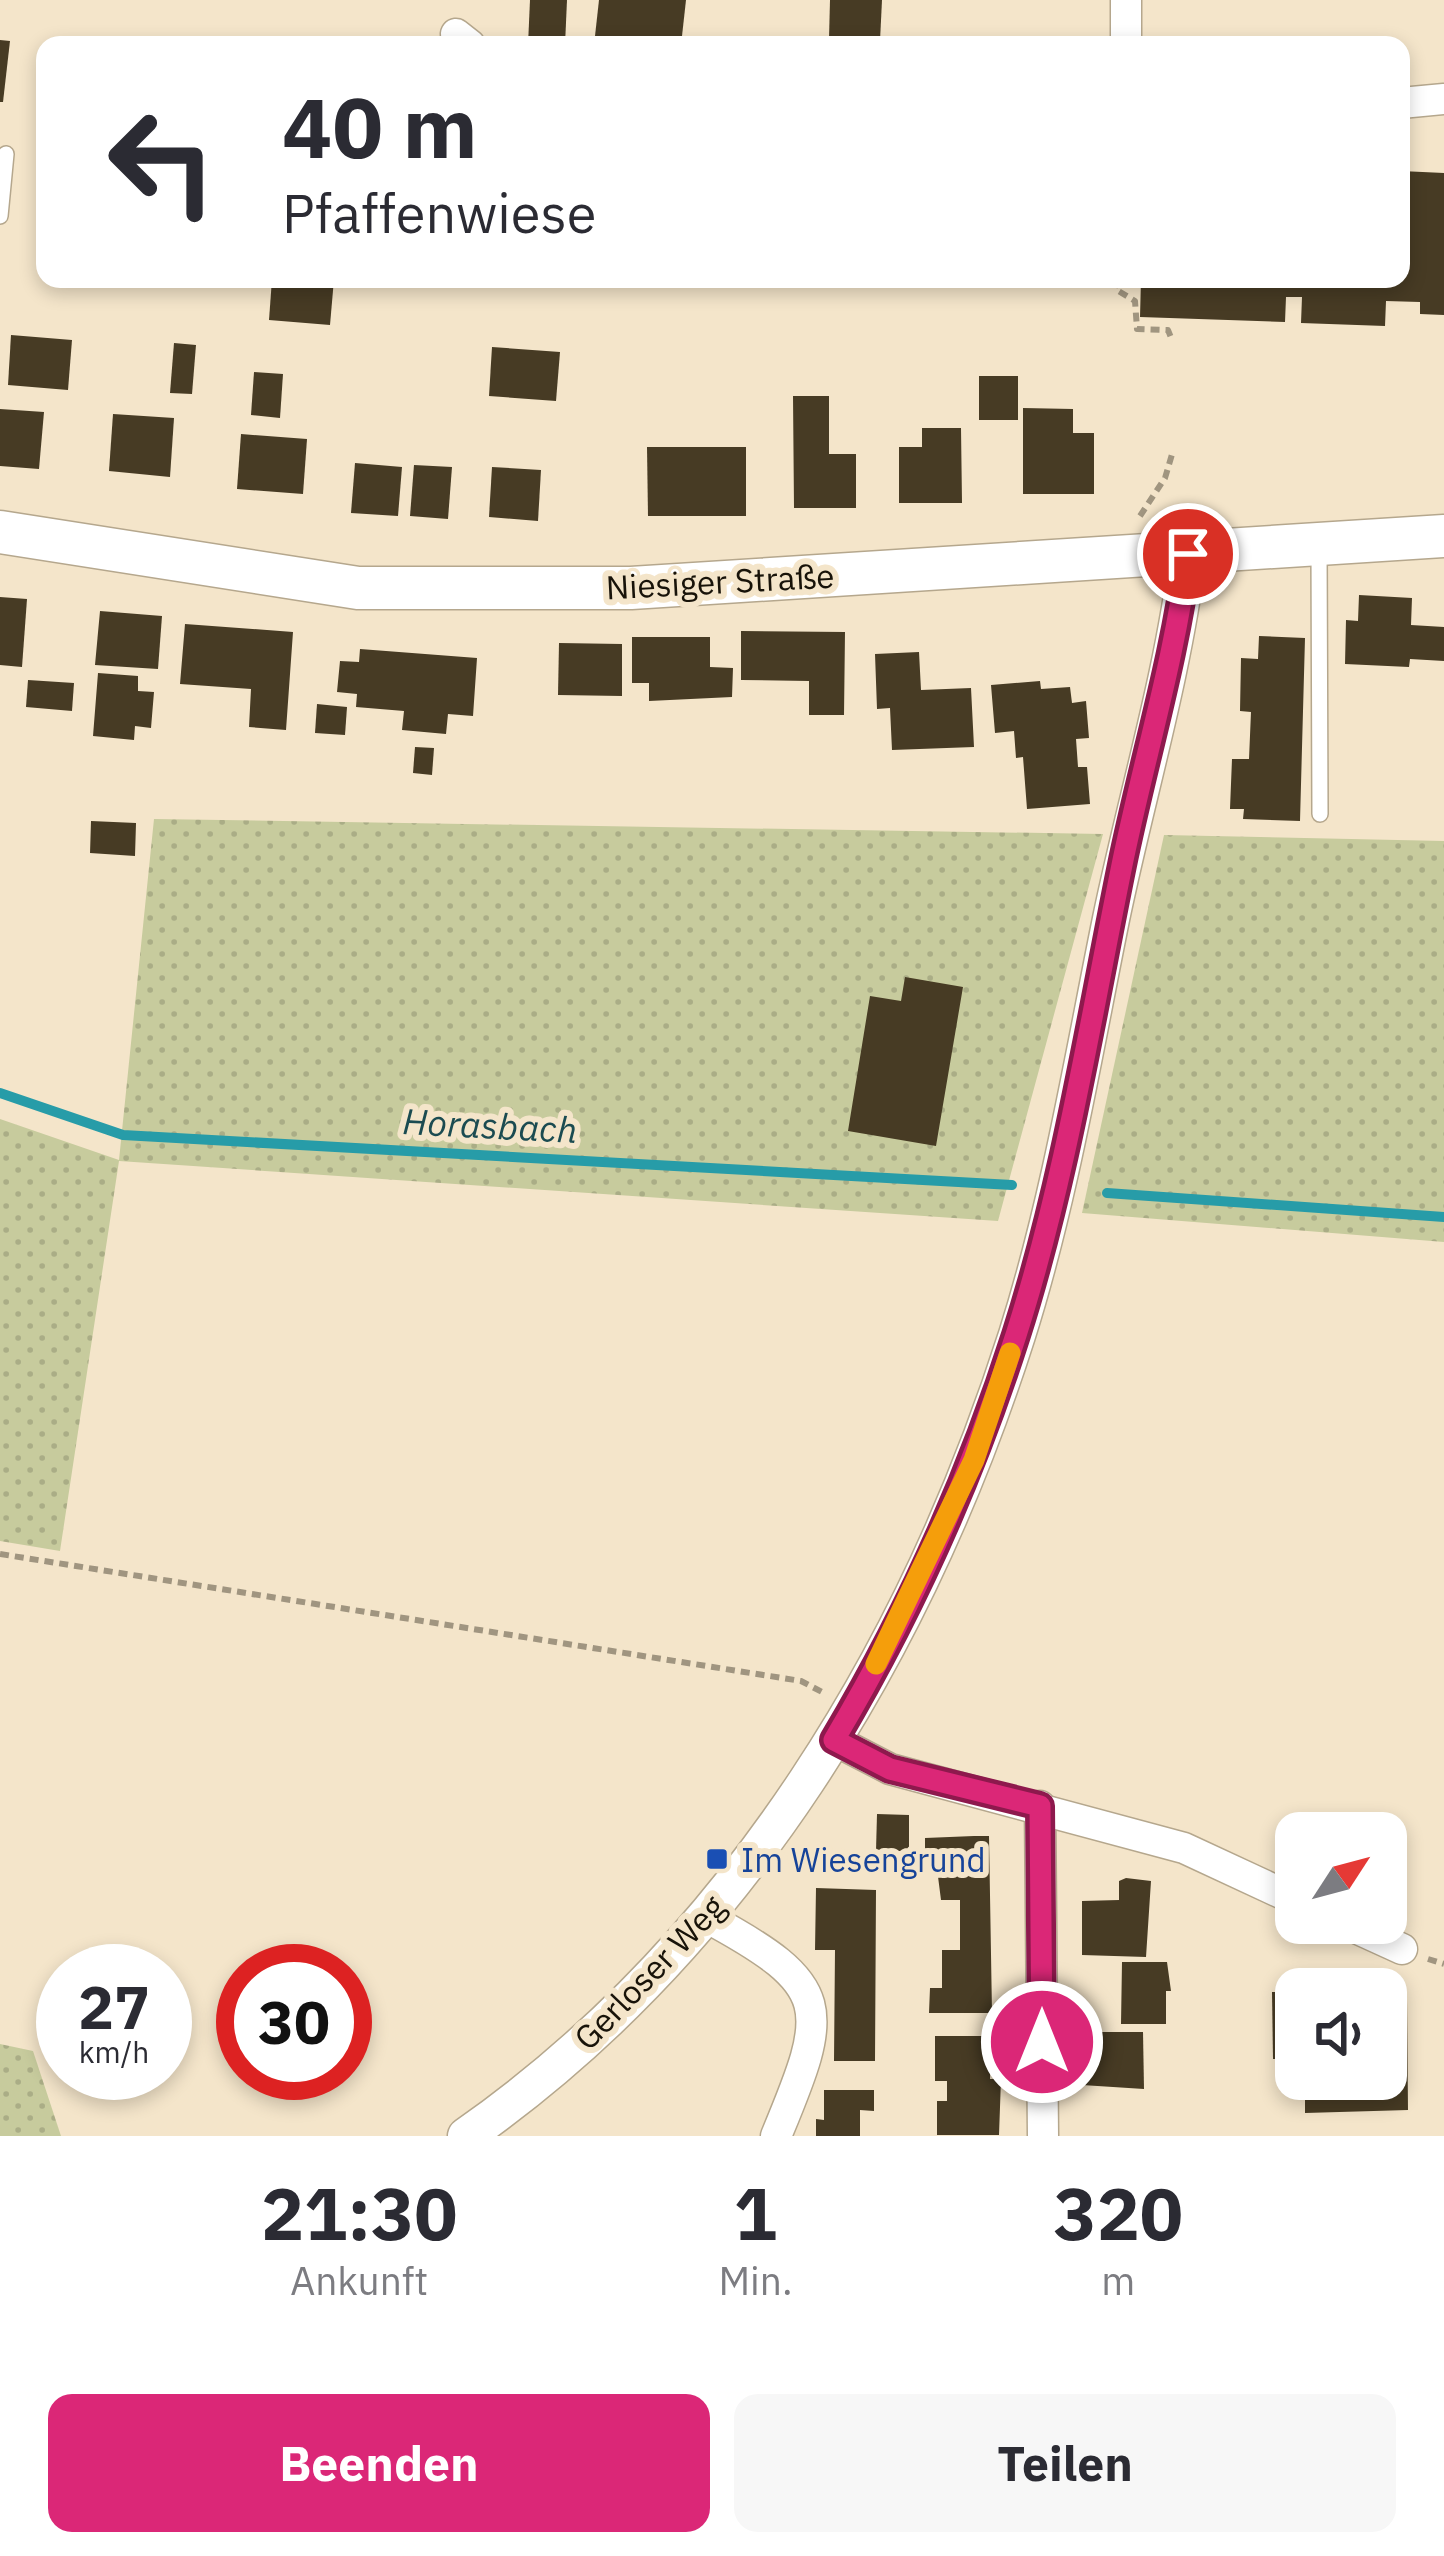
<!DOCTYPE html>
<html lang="de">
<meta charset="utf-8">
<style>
:root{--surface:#fff;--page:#f7f7f7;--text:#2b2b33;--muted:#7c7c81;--accent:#db2777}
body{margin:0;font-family:"IBM Plex Sans",sans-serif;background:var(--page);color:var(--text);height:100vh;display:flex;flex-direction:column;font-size:45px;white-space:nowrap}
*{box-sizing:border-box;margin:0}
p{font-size:39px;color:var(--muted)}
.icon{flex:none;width:66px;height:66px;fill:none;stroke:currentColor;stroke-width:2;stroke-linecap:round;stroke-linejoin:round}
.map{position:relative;height:2136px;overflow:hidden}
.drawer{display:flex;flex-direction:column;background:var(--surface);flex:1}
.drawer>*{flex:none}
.hud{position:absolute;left:36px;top:36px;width:1374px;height:252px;border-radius:24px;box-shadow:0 6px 18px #0003;background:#fff;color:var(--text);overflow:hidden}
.needle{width:78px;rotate:54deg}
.controls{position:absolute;left:1275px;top:1812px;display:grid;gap:24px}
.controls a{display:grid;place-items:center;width:132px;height:132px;border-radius:24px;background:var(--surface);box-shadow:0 6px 18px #0003;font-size:60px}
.speed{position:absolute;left:36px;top:1944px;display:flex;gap:24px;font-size:60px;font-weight:700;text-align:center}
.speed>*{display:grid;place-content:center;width:156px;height:156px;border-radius:50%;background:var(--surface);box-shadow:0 6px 18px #0003;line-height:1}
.speed small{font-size:30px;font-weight:400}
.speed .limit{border:18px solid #d22;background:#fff;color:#111}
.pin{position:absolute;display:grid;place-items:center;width:102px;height:102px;color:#fff;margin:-51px;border:6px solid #fff;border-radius:50%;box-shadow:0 3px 12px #0007}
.me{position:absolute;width:132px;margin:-66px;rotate:0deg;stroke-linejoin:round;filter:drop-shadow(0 0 9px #0008)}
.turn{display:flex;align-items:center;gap:42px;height:252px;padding:0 48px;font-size:54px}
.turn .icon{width:156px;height:156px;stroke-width:2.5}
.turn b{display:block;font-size:84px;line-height:102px}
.eta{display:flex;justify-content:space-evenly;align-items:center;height:204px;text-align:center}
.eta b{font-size:72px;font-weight:700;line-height:84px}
.cta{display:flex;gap:24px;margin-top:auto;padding:24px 48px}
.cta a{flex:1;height:138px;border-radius:24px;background:var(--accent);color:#fff;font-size:48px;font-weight:700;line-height:138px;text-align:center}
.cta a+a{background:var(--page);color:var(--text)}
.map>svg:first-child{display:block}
.grass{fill:url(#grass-dots)}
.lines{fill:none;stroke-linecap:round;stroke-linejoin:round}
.stream{stroke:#279ca8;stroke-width:10}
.building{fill:#473b24}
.service-casing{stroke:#b5a78d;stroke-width:18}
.minor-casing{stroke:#b5a78d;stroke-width:33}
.tertiary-casing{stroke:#b5a78d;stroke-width:39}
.secondary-casing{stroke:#b5a78d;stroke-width:45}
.path{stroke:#a09580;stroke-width:6;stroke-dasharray:9 6;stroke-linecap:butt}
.service{stroke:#fff;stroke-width:15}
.minor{stroke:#fff;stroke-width:30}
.tertiary{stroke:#fff;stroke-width:36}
.secondary{stroke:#fff;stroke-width:42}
.route-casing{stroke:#8e194d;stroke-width:30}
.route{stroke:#db2777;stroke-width:21}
.slow{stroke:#f59e0b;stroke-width:21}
.transit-dot{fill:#1a4fb4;stroke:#f4e5ca;stroke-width:4.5}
.labels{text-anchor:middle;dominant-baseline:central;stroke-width:12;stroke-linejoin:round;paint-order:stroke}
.street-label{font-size:33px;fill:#181309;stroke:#f4e5ca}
.transit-label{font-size:33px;fill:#164399;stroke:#f4e5ca;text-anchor:start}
.water-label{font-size:36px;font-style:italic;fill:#1b4b51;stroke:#f4e5ca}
</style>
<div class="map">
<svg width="1444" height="2136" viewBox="0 0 1444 2136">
<defs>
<pattern id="grass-dots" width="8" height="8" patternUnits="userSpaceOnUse" patternTransform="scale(3)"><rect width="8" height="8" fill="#c7cb9d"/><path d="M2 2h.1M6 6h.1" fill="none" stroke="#aaad86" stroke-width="1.8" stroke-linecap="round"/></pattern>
</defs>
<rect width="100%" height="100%" fill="#f4e5ca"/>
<g class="grass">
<path d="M 154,819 L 1103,834 L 998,1221 L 119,1161 L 60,1551 L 0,1541 L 0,1119 L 119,1160 Z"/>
<path d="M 1164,835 L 1444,841 L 1444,1242 L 1082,1213 Z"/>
<path d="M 0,2044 L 33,2051 L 61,2136 L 0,2136 Z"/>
</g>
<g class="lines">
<g class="stream">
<path d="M 0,1093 L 123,1135 L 1012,1185"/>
<path d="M 1107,1193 L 1444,1217"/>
</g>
</g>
<g class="building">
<path d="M 530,0 L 567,0 L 565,45 L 528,45 Z"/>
<path d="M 599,0 L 686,0 L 681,45 L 594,45 Z"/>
<path d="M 830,0 L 882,0 L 880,41 L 829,39 Z"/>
<path d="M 0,40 L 10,41 L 3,102 L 0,102 Z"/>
<path d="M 1401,171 L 1444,173 L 1444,315 L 1420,314 L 1420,302 L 1386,301 L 1385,326 L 1301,323 L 1302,297 L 1286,297 L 1285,322 L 1140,317 L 1141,279 L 1401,279 Z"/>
<path d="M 272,279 L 334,279 L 330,325 L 269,320 Z"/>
<path d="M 11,335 L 72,340 L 68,390 L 8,385 Z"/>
<path d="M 174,343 L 196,345 L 192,394 L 170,393 Z"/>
<path d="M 492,347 L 560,352 L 556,401 L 489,396 Z"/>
<path d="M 254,372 L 283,374 L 280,418 L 251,415 Z"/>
<rect x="979" y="376" width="39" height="44"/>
<path d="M 793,396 L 829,396 L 829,454 L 856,454 L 856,508 L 794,508 Z"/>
<path d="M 1023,408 L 1073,409 L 1073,433 L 1094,433 L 1094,494 L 1023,494 Z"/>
<path d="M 0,409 L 44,412 L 39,469 L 0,466 Z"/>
<path d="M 113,414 L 174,418 L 170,477 L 109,471 Z"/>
<path d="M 922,428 L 961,428 L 962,503 L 899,503 L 899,447 L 922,447 Z"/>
<path d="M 241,434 L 307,439 L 303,494 L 237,489 Z"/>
<path d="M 647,447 L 746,447 L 746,516 L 648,516 Z"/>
<path d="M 355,463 L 402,467 L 398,516 L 351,513 Z"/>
<path d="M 414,465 L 452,467 L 448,519 L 410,516 Z"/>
<path d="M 492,467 L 541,470 L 538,521 L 489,517 Z"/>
<path d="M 1359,595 L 1412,598 L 1411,625 L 1444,627 L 1444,661 L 1410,659 L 1409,667 L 1345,664 L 1346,620 L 1358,621 Z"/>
<path d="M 0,597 L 27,599 L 22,667 L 0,665 Z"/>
<path d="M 100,611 L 162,616 L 158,669 L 95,665 Z"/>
<path d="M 185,624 L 293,632 L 286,730 L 249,727 L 251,689 L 180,684 Z"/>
<path d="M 741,631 L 845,632 L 844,715 L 809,715 L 809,681 L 741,680 Z"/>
<path d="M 1259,636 L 1305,638 L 1300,821 L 1243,819 L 1244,809 L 1230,809 L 1232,759 L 1249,759 L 1251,712 L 1240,711 L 1241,658 L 1258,659 Z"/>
<path d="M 632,637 L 710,637 L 710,667 L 733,668 L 732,697 L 649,701 L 649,683 L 632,683 Z"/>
<path d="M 559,643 L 622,644 L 622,696 L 558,695 Z"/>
<path d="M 360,649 L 477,658 L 473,716 L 448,714 L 446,734 L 402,730 L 404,711 L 356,707 L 357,694 L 337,692 L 340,661 L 359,662 Z"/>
<path d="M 919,652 L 921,690 L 971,688 L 974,747 L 892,750 L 890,708 L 877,709 L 875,654 Z"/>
<path d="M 98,673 L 138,676 L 138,691 L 154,692 L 151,728 L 135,726 L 134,740 L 93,736 Z"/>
<path d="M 28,680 L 74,683 L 72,711 L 26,707 Z"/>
<path d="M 1040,681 L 1041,689 L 1070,687 L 1072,703 L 1086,701 L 1089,738 L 1076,739 L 1078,767 L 1087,767 L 1090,804 L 1027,809 L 1023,757 L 1016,758 L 1014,731 L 995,733 L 991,685 Z"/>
<path d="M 317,704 L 347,707 L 345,735 L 315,733 Z"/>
<path d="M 415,747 L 434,748 L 432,775 L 413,773 Z"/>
<path d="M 91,821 L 136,823 L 135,856 L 90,853 Z"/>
<path d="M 905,977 L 963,987 L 936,1146 L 848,1131 L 870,996 L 901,1001 Z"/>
<path d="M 877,1814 L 909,1815 L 909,1851 L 876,1851 Z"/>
<path d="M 974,1836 L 989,1836 L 992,2013 L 929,2013 L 930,1988 L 942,1988 L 942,1950 L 960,1950 L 960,1900 L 941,1900 L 936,1861 L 925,1861 L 925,1838 Z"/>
<path d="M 1126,1878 L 1151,1881 L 1146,1957 L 1082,1955 L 1082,1901 L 1119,1900 L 1119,1881 Z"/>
<path d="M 816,1888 L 876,1890 L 875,2061 L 834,2061 L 835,1950 L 815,1950 Z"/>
<path d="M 1122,1962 L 1167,1962 L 1171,1991 L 1166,1991 L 1166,2024 L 1121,2024 Z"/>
<path d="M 1272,1992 L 1296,1992 L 1296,2059 L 1273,2059 Z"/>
<path d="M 1386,2000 L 1407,2000 L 1408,2110 L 1305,2113 L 1305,2079 L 1386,2079 Z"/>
<path d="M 1081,2032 L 1143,2032 L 1144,2089 L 1082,2085 Z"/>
<path d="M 935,2036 L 991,2036 L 990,2079 L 1001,2079 L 999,2135 L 937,2135 L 937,2101 L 947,2101 L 947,2081 L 935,2081 Z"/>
<path d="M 824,2090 L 874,2090 L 874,2111 L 860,2110 L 860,2136 L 816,2136 L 816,2119 L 824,2120 Z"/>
</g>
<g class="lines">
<g class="service-casing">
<g id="service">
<path d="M 0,216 L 6,154"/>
<path d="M 1319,547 L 1320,814"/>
</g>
</g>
<g class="minor-casing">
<g id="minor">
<path d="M 1126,0 L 1126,45"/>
<path d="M 456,34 L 470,45"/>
<path d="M 1401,103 L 1444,99"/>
<path d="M 834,1740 L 890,1769 L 1184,1848 L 1296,1900"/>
<path d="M 1040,1806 L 1043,2136"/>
<path d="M 706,1917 C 834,1986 830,2007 776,2136"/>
<path d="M 1345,1923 L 1402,1949"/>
</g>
</g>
<g class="tertiary-casing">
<path id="tertiary" d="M 466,2136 C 739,1945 917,1648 1017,1335 C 1060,1199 1083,1057 1111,919 C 1136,798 1173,677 1188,554"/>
</g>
<g class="secondary-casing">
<path id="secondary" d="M 0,532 L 358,588 L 631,588 L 1444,536"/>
</g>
<g class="path">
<path d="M 1116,279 L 1115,289 L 1135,301 L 1137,329 L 1168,330 L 1172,340"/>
<path d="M 1140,516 L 1165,478 L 1173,451"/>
<path d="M 0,1554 L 801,1681 L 824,1693"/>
<path d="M 1428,1959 L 1444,1964"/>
</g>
<use href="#service" class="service"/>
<use href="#minor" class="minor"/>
<use href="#tertiary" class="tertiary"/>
<use href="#secondary" class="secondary"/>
</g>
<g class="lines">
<g class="route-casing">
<path id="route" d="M 1042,2042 L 1040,1806 L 890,1769 L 834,1740 C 910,1612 971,1476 1016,1335 C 1065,1182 1090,1022 1122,865 C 1143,762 1175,659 1188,554"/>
</g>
<use href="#route" class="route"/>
<path class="slow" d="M 876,1664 L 974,1460 L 1010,1353"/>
</g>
<rect class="transit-dot" x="705" y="1847" width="24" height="24" rx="6"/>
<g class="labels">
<g class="street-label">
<text transform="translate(720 581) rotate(-3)">Niesiger Straße</text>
<text transform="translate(649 1972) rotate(-46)">Gerloser Weg</text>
</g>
<g class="transit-label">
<text x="741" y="1859">Im Wiesengrund</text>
</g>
<g class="water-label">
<text transform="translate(490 1125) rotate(3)">Horasbach</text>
</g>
</g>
</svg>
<div class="controls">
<a><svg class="needle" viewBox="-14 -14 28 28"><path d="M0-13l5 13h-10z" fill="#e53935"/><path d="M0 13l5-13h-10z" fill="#7c7c81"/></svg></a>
<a><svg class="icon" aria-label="sound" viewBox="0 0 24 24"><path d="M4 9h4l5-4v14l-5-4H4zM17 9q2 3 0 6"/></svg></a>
</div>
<div class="speed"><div>27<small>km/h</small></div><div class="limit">30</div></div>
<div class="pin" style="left:1188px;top:554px;background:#d93025"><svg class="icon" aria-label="arrive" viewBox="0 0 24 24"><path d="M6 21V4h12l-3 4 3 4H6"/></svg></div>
<svg class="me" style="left:1042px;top:2042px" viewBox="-20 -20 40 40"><circle r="17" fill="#db2777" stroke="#fff" stroke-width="3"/><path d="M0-11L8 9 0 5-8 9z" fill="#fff"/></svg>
<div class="hud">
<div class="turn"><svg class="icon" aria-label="left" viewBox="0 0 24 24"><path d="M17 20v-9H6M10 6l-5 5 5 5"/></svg><div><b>40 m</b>Pfaffenwiese</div></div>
</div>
</div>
<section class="drawer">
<div class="eta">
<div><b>21:30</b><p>Ankunft</p></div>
<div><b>1</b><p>Min.</p></div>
<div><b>320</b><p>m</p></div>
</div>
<div class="cta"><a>Beenden</a><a>Teilen</a></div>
</section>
